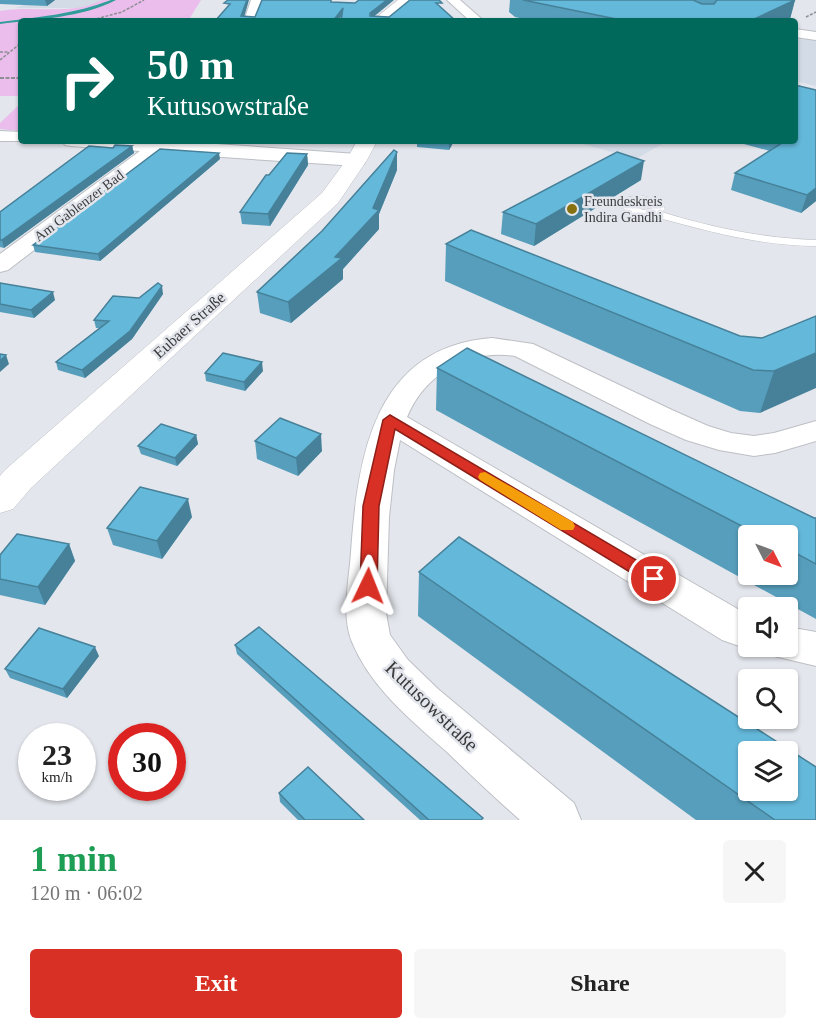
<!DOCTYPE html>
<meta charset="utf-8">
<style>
:root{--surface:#fff;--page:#f6f6f6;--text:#222;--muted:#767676;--accent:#d93025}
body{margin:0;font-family:"Times New Roman",serif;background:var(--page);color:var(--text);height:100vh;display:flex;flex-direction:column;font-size:22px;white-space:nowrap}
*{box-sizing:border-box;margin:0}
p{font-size:20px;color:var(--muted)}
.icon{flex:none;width:33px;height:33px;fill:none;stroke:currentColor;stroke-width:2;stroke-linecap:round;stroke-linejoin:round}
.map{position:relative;height:820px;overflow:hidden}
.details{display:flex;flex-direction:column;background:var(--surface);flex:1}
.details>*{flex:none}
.hud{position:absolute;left:18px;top:18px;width:780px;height:126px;border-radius:6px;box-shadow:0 2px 4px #0004;background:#00695c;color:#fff;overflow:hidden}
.needle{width:39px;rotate:132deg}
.controls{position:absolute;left:738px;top:525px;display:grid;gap:12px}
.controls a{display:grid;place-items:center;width:60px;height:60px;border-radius:6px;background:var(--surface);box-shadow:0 2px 4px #0004;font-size:30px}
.speed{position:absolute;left:18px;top:723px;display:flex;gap:12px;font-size:30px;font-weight:700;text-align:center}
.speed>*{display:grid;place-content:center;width:78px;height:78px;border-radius:50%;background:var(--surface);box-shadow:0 2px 4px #0004;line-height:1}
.speed small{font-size:15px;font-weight:400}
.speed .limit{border:9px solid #d22;background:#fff;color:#111}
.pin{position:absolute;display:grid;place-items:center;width:51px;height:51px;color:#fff;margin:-26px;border:3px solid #fff;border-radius:50%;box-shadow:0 2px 6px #0007}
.me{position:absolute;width:66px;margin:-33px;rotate:2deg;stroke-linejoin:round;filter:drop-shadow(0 0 4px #0008)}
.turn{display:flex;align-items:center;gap:21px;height:126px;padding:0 30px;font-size:27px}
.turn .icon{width:78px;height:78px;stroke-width:2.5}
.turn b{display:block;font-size:42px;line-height:51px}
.round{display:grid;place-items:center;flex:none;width:63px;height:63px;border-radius:6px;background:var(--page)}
.summary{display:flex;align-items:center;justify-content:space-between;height:102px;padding:0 30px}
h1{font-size:36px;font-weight:700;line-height:45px;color:#1e9e55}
.action{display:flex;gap:12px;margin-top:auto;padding:12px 30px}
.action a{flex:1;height:69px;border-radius:6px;background:var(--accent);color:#fff;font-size:24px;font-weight:700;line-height:69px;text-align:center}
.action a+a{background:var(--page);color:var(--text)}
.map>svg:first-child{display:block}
.built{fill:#d3dbe7}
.green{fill:#ebbdec}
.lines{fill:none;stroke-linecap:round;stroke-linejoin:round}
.stream{fill:#309d9b;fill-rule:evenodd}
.service-casing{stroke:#bcbfc4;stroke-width:1}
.minor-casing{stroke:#bcbfc4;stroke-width:2}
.tertiary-casing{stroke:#bcbfc4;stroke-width:1}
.path-far1{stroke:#8c8e92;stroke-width:1.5;stroke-dasharray:3 1.5;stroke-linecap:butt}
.path{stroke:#8c8e92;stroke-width:2;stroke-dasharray:4 1.5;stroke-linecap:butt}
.service{fill:#fff;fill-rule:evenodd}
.minor{fill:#fff;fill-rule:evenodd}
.tertiary{fill:#fff;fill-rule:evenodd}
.wall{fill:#569ebb;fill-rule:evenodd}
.shaded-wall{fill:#468199}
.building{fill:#64b8da;stroke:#468199;stroke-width:1.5;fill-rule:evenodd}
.route{fill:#d93025;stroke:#8d1f18;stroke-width:1.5}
.slow{fill:#f59e0b}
.poi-dot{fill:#867010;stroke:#e3e6ec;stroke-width:2}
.labels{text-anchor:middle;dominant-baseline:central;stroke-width:5;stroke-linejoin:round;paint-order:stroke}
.far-poi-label{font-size:14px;fill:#3a3b3d;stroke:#e3e6ec;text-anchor:start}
.far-street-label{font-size:14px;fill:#3a3b3d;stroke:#e3e6ec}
.street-label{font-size:16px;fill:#3a3b3d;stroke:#e3e6ec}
.near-street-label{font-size:20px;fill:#3a3b3d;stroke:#e3e6ec}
</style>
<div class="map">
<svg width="816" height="820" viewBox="0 0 816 820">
<rect width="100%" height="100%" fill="#e3e6ec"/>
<g class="built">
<path d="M 38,0 L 102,0 L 88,8 L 15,8 Z"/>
<path d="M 795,39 L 816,40 L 816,86 L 795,81 Z"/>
<path d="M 573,141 L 667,141 L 636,159 Z"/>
</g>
<g class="green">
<path d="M 102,0 L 201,0 L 188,21 L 21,21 L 21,96 L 0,96 L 0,11 C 33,5 72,16 102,0 Z"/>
<path d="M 21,103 L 21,131 L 0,129 L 0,123 Z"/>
</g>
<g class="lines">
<path class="stream" d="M 111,0 L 116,0 C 81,18 38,19 0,24 L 0,22 C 38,17 75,14 111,0 Z"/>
<g class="service-casing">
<path id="service" d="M 639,195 L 659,200 L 665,209 L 662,212 C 713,228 763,238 816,240 L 816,246 C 756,245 712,232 655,217 C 642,214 631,217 621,206 L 626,198 ZM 639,201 L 651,204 L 654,208 L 643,210 L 632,205 Z"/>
</g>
<g class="minor-casing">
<g id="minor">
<path d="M 251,0 L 263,0 L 256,21 L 244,21 Z"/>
<path d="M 447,0 L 460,0 L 484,21 L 470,21 Z"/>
<path d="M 795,29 L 816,32 L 816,40 L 795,37 Z"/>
<path d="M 0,131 L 21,132 L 21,141 L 27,141 L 0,141 Z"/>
<path d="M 62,141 L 174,141 L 357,154 L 364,156 L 366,160 L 364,164 L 357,166 L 161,153 L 8,270 L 0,272 L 0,254 L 140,151 L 71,146 L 65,145 Z"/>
<path d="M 492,338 L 533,344 L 672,410 L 708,426 L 731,433 L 754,436 L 774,433 L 816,421 L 816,441 L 775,453 L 754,456 L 719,450 L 686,440 L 650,424 L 515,356 C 468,349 425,374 407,417 L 748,615 L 748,646 L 754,646 L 748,649 L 722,640 L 400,440 L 394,470 L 389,517 L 386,613 L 390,635 L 408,660 L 438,689 L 574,803 L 581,820 L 520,820 C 495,798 471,775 447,752 C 411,720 371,688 352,642 C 341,615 349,582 351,552 C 358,456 374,347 492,338 Z"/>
<path d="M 788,627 L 816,632 L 816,666 L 774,656 L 769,646 L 788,646 Z"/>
</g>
</g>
<g class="tertiary-casing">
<g id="tertiary">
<path d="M 398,0 L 413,0 L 388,21 L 372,21 Z"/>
<path d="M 357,141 L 377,141 L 367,160 L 338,203 L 31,488 L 13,509 L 0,513 L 0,476 L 5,470 L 322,193 L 347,159 Z"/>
</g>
</g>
<g class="path-far1">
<path d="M 806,17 L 816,12"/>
<path d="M 88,21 L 122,12 L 144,0"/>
<path d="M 0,52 L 9,52"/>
<path d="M 0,60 L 21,43"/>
</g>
<path class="path" d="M 0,78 L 21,78"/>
<use href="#service" class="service"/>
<use href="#minor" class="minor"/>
<use href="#tertiary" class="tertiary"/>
</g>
<g class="wall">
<path d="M 0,0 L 55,0 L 47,6 L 0,4 Z"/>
<path d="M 510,0 L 795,0 L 790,19 L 786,21 L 532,21 L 515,17 L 509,12 Z"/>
<path d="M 816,90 L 816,201 L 801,213 L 731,190 L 735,173 L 770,151 L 733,141 L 795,141 Z"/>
<path d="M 206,141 L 240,141 L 238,143 Z"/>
<path d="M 417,141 L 454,141 L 449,150 L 417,147 Z"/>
<path d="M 132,146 L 134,153 L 4,248 L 0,247 L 0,212 L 113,148 Z"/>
<path d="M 307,154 L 308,165 L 270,226 L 242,224 L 240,212 L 269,175 Z"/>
<path d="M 220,159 L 100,261 L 35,252 L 33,245 Z"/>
<path d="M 397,170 L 379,214 L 379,229 L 343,269 L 343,279 L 291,323 L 260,313 L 257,292 Z"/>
<path d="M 641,180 L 534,246 L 501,234 L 503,212 Z"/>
<path d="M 446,244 L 740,336 L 762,338 L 816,316 L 760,413 L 740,411 L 445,281 Z"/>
<path d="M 0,283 L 55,300 L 34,318 L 0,312 Z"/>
<path d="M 163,294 L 132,339 L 85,378 L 58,370 L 56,362 L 99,328 L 96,328 L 94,320 L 139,298 Z"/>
<path d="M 437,368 L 816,518 L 816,619 L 436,410 ZM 748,536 L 788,536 L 788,574 L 748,574 Z"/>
<path d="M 263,371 L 245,391 L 206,381 L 205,373 Z"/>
<path d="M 196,435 L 198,444 L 177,466 L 141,454 L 138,446 Z"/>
<path d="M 255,441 L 322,451 L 298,476 L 257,459 Z"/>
<path d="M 192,517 L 162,559 L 113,545 L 107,528 Z"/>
<path d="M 69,544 L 75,561 L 45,605 L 0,595 L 0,555 Z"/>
<path d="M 419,572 L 816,820 L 696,820 L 418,616 Z"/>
<path d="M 235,645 L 482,820 L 420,820 L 237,654 Z"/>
<path d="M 99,656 L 67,698 L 10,678 L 5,669 Z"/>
<path d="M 279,793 L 364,820 L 298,820 L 280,802 Z"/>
</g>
<g class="shaded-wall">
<path d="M 45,0 L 55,0 L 47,6 Z"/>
<path d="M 247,0 L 249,0 L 243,21 L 241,16 Z"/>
<path d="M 387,0 L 394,0 L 371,19 L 370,13 Z"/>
<path d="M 795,0 L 790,19 L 786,21 L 750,21 Z"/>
<path d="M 343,8 L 343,14 L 338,21 L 333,21 Z"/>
<path d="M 449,141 L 454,141 L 449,150 Z"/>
<path d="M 132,146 L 134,153 L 4,248 L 2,240 Z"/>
<path d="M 397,152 L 397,170 L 379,214 L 379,229 L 343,269 L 343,279 L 291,323 L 288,302 L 335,257 L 373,208 Z"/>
<path d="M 219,153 L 220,159 L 100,261 L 98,254 Z"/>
<path d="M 307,154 L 308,165 L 270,226 L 268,214 Z"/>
<path d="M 644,161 L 641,180 L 534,246 L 536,224 Z"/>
<path d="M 816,188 L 816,201 L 801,213 L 807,195 Z"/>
<path d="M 162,286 L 163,294 L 132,339 L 85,378 L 82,370 Z"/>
<path d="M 53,292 L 55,300 L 34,318 L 31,310 Z"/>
<path d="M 816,353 L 816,388 L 760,413 L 774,371 Z"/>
<path d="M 6,355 L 9,364 L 0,372 L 0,361 Z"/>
<path d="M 262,362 L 263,371 L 245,391 L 244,382 Z"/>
<path d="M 321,434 L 322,451 L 298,476 L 296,458 Z"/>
<path d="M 196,435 L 198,444 L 177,466 L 175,458 Z"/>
<path d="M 188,499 L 192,517 L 162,559 L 157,541 Z"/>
<path d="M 69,544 L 75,561 L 45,605 L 38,587 Z"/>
<path d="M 95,647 L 99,656 L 67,698 L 63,689 Z"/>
</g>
<g class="building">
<path d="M 228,0 L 247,0 L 241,16 L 255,17 L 262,0 L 331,0 L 331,2 L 355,3 L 359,0 L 387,0 L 370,13 L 370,16 L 389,17 L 410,0 L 439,0 L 442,3 L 436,3 L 456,21 L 341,21 L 343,8 L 333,21 L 215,21 L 230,4 L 224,3 Z"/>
<path d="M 523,0 L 693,0 L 702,4 L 714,4 L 717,0 L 795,0 L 750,21 L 626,21 Z"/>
<path d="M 795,85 L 816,90 L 816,188 L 807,195 L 735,173 L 785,141 L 795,141 Z"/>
<path d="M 115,145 L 132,146 L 2,240 L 0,240 L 0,212 L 89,146 L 113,148 Z"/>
<path d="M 160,149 L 219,153 L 98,254 L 33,245 Z"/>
<path d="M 394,150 L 397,152 L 373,208 L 379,210 L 335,257 L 342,258 L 288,302 L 257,292 L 322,231 Z"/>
<path d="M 617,152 L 644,161 L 536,224 L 503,212 Z"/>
<path d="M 287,153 L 307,154 L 268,214 L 240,212 L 266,175 L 269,175 Z"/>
<path d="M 471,230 L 740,336 L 762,338 L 816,316 L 816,353 L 774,371 L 753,370 L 446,244 Z"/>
<path d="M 0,283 L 53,292 L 31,310 L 0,304 Z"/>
<path d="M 158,283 L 162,286 L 130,331 L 82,370 L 56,362 L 109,321 L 94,320 L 113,296 L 139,298 Z"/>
<path d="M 467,348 L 814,518 L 816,518 L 816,564 L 788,549 L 788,536 L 761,536 L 437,368 Z"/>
<path d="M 223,353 L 262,362 L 244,382 L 205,373 Z"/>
<path d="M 0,354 L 6,355 L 0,361 Z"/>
<path d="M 280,418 L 321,434 L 296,458 L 255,441 Z"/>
<path d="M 161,424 L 196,435 L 175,458 L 138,446 Z"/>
<path d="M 140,487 L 188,499 L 157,541 L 107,528 Z"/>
<path d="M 17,534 L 69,544 L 38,587 L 0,579 L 0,555 Z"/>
<path d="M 459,537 L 816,767 L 816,820 L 775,820 L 419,572 ZM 748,752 L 788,752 L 788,790 L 748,790 Z"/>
<path d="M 259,627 L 483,818 L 481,820 L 429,820 L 235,645 Z"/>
<path d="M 39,628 L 95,647 L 63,689 L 5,669 Z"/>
<path d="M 308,767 L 364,820 L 305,820 L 279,793 Z"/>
</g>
<path class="route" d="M 390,415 L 660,574 L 663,579 L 660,583 L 654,585 L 648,583 L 395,429 L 379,506 L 377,586 L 374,591 L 368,593 L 362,591 L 360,586 L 363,506 L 383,420 Z"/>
<path class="slow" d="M 485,472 L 573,522 L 575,526 L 573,530 L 561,530 L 480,480 L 478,477 L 480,473 Z"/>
<circle class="poi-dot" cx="572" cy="209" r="6"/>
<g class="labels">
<g class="far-poi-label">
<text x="584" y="201">Freundeskreis<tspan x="584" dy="16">Indira Gandhi</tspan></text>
</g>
<g class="far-street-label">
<text transform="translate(79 206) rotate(-37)">Am Gablenzer Bad</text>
</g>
<g class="street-label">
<text transform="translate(189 325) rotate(-42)">Eubaer Straße</text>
</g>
<g class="near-street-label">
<text transform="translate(432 706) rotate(44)">Kutusowstraße</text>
</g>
</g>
</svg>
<div class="controls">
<a><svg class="needle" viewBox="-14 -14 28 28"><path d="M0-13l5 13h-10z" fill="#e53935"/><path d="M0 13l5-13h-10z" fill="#767676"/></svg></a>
<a><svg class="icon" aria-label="sound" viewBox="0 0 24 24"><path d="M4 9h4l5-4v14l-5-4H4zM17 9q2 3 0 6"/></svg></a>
<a><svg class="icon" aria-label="search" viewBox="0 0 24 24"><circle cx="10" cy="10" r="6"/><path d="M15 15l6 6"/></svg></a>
<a><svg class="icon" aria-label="layers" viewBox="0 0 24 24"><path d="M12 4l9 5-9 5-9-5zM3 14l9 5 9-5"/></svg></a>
</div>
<div class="speed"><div>23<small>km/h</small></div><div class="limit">30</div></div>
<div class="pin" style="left:654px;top:579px;background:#d93025"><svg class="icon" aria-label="arrive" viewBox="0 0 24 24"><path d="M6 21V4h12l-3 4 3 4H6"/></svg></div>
<svg class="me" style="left:368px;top:586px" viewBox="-20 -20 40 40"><path d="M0-17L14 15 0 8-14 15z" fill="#d93025" stroke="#fff" stroke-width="4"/></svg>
<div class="hud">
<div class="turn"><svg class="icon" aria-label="right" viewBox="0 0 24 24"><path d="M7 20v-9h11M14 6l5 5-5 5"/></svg><div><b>50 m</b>Kutusowstraße</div></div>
</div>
</div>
<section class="details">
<div class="summary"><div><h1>1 min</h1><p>120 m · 06:02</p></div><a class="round"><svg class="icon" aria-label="close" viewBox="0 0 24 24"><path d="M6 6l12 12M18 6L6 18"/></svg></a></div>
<div class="action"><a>Exit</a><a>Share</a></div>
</section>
